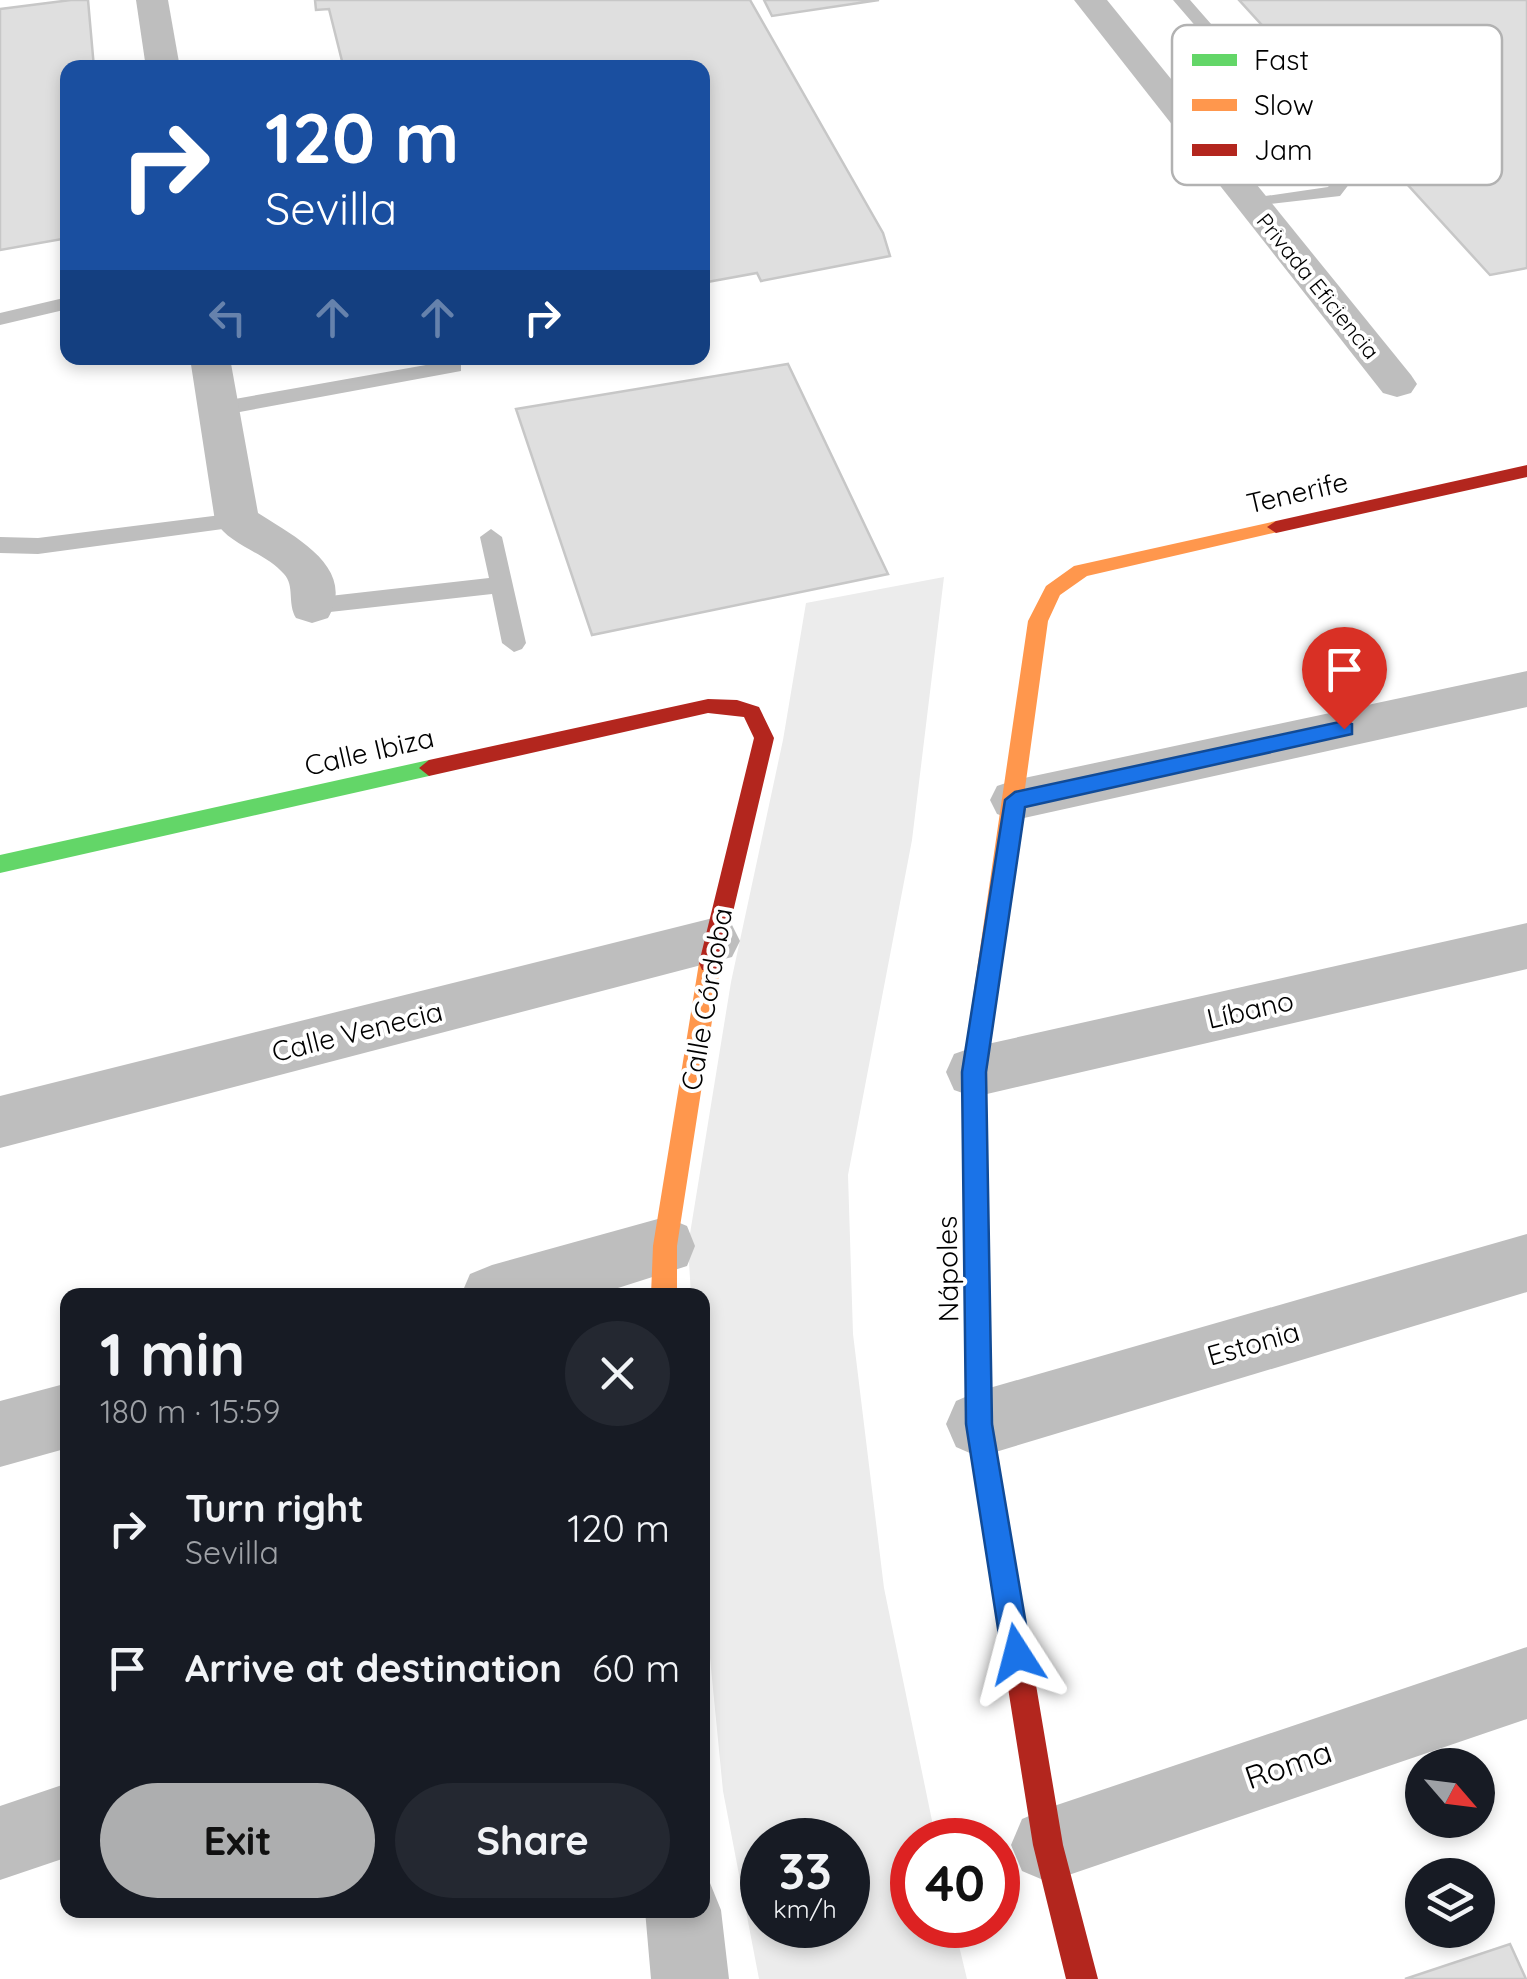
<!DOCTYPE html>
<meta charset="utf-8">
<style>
:root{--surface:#171b24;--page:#242831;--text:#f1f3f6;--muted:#9ea1a6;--accent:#adaeaf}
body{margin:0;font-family:Quicksand,sans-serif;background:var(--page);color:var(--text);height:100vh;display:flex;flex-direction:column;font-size:38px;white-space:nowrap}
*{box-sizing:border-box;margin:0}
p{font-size:32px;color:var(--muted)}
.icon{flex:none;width:55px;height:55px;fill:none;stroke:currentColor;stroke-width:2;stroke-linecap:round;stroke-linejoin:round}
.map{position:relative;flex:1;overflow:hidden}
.details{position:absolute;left:60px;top:1288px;width:650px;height:630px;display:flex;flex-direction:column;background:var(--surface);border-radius:20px;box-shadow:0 5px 15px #0003}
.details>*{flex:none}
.banner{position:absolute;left:60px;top:60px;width:650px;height:305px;border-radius:20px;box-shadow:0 5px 15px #0003;background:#1a4fa0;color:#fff;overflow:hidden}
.needle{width:65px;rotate:118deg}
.buttons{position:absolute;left:1405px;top:1748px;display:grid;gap:20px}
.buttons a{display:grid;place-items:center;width:90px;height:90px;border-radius:50%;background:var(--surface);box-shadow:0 5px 15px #0003;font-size:50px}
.speed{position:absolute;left:740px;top:1818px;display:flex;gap:20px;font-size:50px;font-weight:700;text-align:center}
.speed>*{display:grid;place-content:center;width:130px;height:130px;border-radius:50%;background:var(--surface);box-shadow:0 5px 15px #0003;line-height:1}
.speed small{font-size:25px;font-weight:400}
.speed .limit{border:15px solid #d22;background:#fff;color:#111}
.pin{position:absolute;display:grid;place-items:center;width:85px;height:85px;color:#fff;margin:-102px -42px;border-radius:50% 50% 50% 0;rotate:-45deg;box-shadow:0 0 10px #0007}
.pin .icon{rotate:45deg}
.me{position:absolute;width:110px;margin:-55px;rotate:351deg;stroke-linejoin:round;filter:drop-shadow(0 0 8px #0008)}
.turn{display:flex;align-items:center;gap:35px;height:210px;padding:0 40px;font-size:45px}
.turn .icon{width:130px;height:130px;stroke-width:2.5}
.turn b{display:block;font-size:70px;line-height:85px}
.lanes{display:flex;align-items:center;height:95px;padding:0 40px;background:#0003;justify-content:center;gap:50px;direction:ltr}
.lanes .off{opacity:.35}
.round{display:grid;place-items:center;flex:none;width:105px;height:105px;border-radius:52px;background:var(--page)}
.headline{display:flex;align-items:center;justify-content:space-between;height:170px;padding:0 40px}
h1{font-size:60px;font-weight:800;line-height:75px}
.cta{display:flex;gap:20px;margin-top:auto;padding:20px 40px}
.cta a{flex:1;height:115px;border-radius:60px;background:var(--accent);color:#111;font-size:40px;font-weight:800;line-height:115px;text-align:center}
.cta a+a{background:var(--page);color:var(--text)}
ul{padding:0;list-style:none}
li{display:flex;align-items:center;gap:30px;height:140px;padding:0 40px}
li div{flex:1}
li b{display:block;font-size:38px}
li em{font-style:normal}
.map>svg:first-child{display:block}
.green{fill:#ececec;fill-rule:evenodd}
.building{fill:#dfdfdf;stroke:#c7c7c7;stroke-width:2.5}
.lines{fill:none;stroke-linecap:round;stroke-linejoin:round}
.lane{fill:#bebebe;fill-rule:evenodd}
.street{fill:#bebebe;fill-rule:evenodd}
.fast{fill:#63d668;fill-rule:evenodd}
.slow{fill:#ff974d;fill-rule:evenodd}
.jam{fill:#b3261e;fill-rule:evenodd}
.route{fill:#1a73e8;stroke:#114b97;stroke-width:2.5}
.labels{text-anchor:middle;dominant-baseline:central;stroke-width:8;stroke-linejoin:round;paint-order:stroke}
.far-street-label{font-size:22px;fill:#000;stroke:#fff}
.street-label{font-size:28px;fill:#000;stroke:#fff}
.near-street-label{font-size:32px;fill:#000;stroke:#fff}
.key{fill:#fff;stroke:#b2b2b2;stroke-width:2.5}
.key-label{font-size:28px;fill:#000}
</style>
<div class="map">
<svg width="1527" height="1979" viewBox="0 0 1527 1979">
<rect width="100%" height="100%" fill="#fff"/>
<path class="green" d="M 944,577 L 912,840 L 848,1175 L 853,1334 L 884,1588 L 936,1840 L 912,1840 L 912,1925 L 954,1925 L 967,1979 L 759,1979 L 723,1791 L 703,1586 L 702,1295 L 691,1295 L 688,1246 L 731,982 L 783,740 L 806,603 ZM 762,1840 L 848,1840 L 848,1925 L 762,1925 Z"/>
<g class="building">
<path d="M 71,0 L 88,0 L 94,68 L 68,68 L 68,238 L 0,250 L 0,9 Z"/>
<path d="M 315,0 L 750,0 L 883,233 L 890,256 L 761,281 L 757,273 L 702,283 L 702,68 L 321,68 L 342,61 L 329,9 L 316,10 Z"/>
<path d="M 764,0 L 879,0 L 772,16 Z"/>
<path d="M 1239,0 L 1527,0 L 1527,268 L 1490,275 Z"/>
<path d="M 788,364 L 888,574 L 592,635 L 516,409 Z"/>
<path d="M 1510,1944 L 1526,1979 L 1405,1979 Z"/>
</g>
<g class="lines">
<g class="lane">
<path d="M 1173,0 L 1190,0 L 1347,179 L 1350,183 L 1340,196 L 1245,207 L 1245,199 L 1328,187 L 1331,183 Z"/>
<path d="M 68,297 L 68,309 L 0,325 L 0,313 Z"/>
<path d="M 454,360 L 461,361 L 461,371 L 218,416 L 208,409 L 218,402 Z"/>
<path d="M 237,513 L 248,521 L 245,526 L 38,554 L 0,553 L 0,537 L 38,538 Z"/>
<path d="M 491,529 L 502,537 L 526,643 L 522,649 L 514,652 L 502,643 L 492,594 L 312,614 L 300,606 L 312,598 L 489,578 L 480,537 Z"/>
</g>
<g class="street">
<path d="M 136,0 L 168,0 L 180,68 L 146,68 Z"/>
<path d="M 1074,0 L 1107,0 L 1411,375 L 1417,384 L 1411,393 L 1397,397 L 1383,393 Z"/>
<path d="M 190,358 L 230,358 L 258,513 C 293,536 358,567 328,618 L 312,623 L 296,618 C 287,603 295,586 284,574 C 265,552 230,546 215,521 Z"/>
<path d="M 1527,671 L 1527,707 L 1015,820 L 997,814 L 990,800 L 997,786 L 1015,780 Z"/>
<path d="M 713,918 L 732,925 L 740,941 L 732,957 L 0,1148 L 0,1096 Z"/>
<path d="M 1527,923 L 1527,969 L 974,1097 L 954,1090 L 946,1072 L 954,1054 L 974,1047 Z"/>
<path d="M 665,1217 L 687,1226 L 695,1246 L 687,1266 L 596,1295 L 461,1295 L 470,1274 L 492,1265 Z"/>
<path d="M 1527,1234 L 1527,1292 L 979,1457 L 956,1447 L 946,1424 L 956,1401 L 979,1391 Z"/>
<path d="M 68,1383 L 68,1448 L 0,1467 L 0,1401 Z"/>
<path d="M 1527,1647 L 1527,1719 L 1048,1882 L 1022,1871 L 1011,1845 L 1022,1819 L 1048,1808 Z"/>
<path d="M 68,1783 L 68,1857 L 0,1880 L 0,1806 Z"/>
<path d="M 702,1880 L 710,1883 L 721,1910 L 729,1979 L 651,1979 L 645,1910 L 702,1910 Z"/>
</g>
<path class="fast" d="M 429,760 L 439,768 L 429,776 L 0,873 L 0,855 Z"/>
<g class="slow">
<path d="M 1276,521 L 1282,523 L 1282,531 L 1087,576 L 1060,595 L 1048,621 L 986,1072 L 987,1165 L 984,1173 L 975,1176 L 966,1173 L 963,1165 L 962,1072 L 1028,621 L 1046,586 L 1074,566 Z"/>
<path d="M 710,954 L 718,956 L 721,963 L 677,1246 L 677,1295 L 651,1295 L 653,1246 L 699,963 L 702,956 Z"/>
</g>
<g class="jam">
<path d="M 1527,465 L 1527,477 L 1276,533 L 1267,527 L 1276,521 Z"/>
<path d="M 708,699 L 737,700 L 759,707 L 774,738 L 721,963 L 718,970 L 702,970 L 699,963 L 754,738 L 744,717 L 708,713 L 429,776 L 419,768 L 429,760 Z"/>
<path d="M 975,1154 L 984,1157 L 987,1165 L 992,1424 L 1063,1845 L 1098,1979 L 1066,1979 L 1033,1845 L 966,1424 L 963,1165 L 966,1157 Z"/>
</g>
</g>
<path class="route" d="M 1344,721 L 1352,724 L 1352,734 L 1025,807 L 986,1072 L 992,1424 L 1031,1654 L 1027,1664 L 1017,1668 L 1006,1664 L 1002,1654 L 966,1424 L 962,1072 L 1005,800 L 1015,792 Z"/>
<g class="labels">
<g class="far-street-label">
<text transform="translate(1318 286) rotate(51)">Privada Eficiencia</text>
</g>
<g class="street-label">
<text transform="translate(1297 492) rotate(-13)">Tenerife</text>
<text transform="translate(369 751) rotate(-13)">Calle Ibiza</text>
<text transform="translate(706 999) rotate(-80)">Calle Córdoba</text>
<text transform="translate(1250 1009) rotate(-13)">Líbano</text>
<text transform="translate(357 1031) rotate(-14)">Calle Venecia</text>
<text transform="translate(947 1269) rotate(-91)">Nápoles</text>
<text transform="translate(1253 1343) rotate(-16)">Estonia</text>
</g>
<g class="near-street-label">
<text transform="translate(1288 1764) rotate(-19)">Roma</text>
</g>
</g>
<rect x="1172" y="25" width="330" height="160" rx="15" class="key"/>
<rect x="1192" y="54" width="45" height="12" fill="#63d668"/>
<rect x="1192" y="99" width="45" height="12" fill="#ff974d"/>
<rect x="1192" y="144" width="45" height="12" fill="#b3261e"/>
<g class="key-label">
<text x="1254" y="70">Fast</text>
<text x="1254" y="115">Slow</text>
<text x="1254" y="160">Jam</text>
</g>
</svg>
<div class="buttons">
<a><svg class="needle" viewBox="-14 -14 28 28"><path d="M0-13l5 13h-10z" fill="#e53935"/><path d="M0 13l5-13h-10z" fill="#9ea1a6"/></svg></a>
<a><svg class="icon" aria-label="layers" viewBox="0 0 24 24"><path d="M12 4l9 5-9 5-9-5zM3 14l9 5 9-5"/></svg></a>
</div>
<div class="speed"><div>33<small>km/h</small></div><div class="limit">40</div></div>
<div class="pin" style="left:1344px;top:729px;background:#d93025"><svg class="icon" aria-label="arrive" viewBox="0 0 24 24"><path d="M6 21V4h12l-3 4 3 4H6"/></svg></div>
<svg class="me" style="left:1017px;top:1654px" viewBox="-20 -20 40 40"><path d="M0-17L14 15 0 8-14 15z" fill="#1a73e8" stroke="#fff" stroke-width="4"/></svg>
<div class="banner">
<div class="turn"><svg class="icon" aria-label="right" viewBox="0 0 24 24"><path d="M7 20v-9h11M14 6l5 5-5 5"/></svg><div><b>120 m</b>Sevilla</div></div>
<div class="lanes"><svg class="icon off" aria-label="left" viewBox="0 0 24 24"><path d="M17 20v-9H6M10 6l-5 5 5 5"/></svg><svg class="icon off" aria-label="ahead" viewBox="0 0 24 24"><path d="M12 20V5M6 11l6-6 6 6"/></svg><svg class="icon off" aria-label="ahead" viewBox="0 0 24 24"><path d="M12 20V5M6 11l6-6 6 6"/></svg><svg class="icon" aria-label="right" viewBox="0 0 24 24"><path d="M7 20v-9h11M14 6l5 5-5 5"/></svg></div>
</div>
<section class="details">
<div class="headline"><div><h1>1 min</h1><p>180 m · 15:59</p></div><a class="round"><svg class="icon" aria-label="close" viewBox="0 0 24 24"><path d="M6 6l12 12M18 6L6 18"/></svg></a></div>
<ul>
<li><svg class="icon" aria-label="right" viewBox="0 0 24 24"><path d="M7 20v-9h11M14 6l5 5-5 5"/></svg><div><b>Turn right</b><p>Sevilla</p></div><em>120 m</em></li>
<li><svg class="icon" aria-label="arrive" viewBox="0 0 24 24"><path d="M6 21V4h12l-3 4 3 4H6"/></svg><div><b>Arrive at destination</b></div><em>60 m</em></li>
</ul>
<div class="cta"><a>Exit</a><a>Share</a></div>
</section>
</div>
